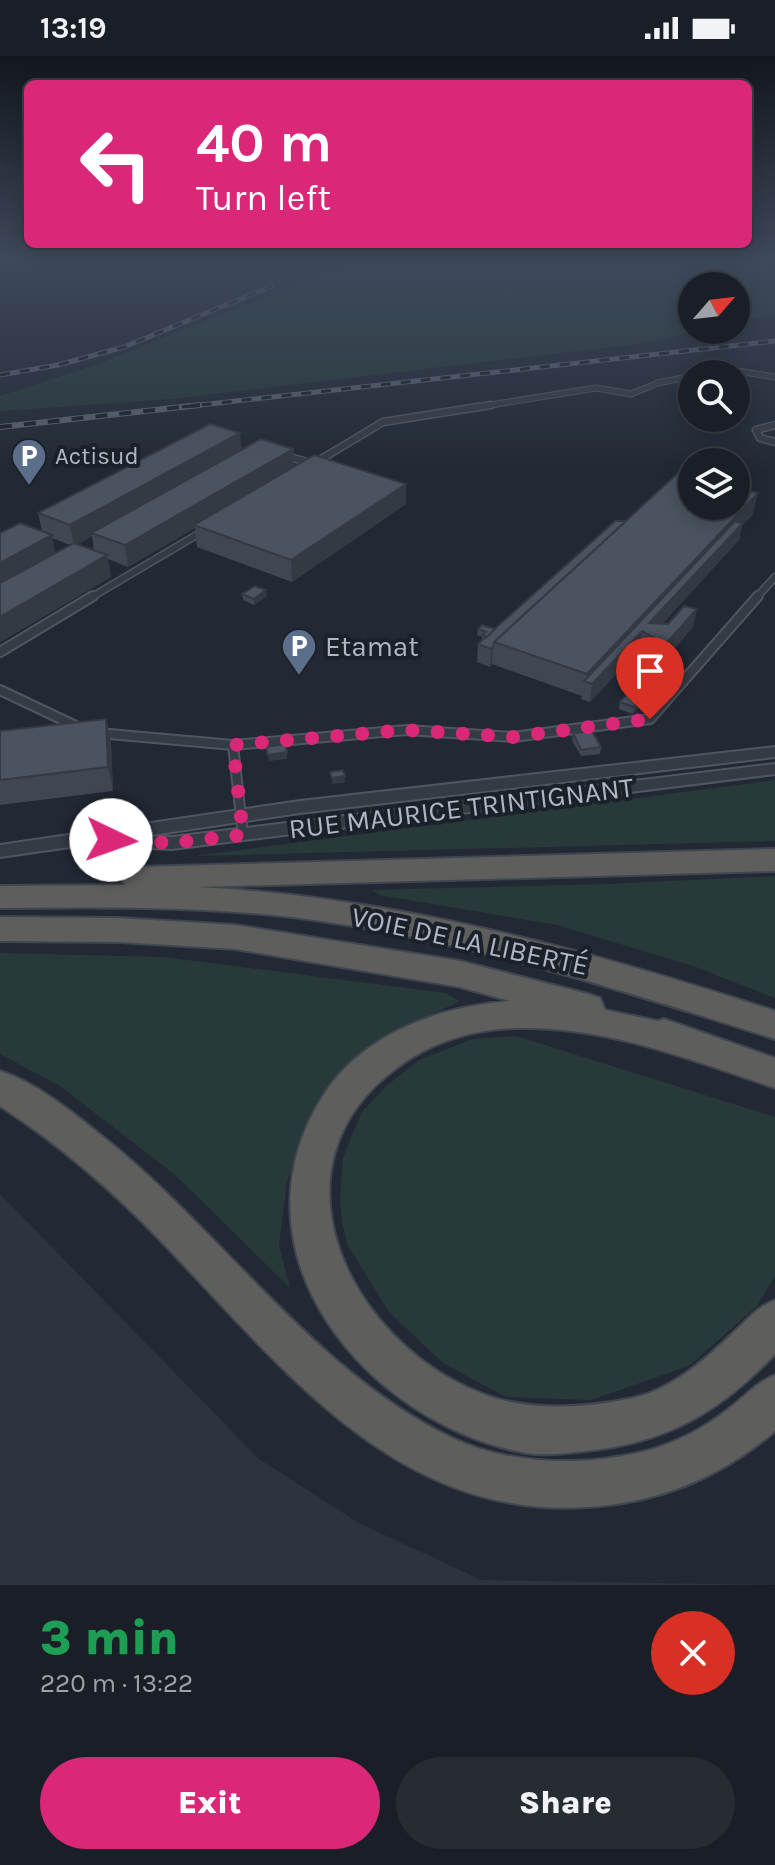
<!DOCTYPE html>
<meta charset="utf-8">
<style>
:root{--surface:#1a1f27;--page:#272c33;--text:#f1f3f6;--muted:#9fa2a7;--line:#383d44;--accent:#db2777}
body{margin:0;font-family:Karla,sans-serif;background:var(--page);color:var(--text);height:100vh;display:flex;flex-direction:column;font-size:30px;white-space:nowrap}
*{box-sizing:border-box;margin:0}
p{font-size:26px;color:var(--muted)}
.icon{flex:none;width:44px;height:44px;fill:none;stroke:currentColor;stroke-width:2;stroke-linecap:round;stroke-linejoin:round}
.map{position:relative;height:1529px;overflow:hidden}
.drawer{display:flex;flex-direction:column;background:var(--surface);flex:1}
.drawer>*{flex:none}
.top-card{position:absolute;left:24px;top:24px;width:728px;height:168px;border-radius:12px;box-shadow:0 4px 20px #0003,0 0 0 2px var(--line);background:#db2777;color:#fff;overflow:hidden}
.needle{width:52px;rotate:62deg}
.buttons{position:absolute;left:678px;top:216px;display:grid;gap:16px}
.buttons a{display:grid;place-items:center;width:72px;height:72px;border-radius:50%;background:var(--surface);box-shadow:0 4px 20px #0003,0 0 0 2px var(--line);font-size:40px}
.pin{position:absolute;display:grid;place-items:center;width:68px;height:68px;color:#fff;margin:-82px -34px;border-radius:50% 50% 50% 0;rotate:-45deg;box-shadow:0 0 8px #0007}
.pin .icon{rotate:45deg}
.me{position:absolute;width:88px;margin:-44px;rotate:93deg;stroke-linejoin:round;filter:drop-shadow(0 0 6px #0008)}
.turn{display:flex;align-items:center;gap:28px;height:168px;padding:0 40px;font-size:36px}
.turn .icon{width:104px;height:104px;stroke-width:2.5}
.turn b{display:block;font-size:56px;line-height:68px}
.round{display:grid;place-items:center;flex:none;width:84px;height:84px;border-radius:42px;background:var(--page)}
.overview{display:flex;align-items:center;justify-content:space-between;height:136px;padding:0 40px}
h1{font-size:48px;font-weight:800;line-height:60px;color:#1e9e55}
.action{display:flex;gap:16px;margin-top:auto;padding:16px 40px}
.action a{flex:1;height:92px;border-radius:48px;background:var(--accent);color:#fff;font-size:32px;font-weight:800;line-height:92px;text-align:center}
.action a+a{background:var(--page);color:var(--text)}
.status{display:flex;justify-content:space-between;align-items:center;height:56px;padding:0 40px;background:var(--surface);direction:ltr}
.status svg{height:22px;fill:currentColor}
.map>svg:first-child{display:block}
.airport{fill:#2d343f}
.green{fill:#28393a}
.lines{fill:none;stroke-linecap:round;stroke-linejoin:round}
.service-far2-casing{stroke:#505660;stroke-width:7}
.service-far1-casing{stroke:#505660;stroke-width:9}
.service-casing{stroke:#505660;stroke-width:12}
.minor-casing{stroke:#505660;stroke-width:4}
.trunk-casing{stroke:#404650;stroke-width:4}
.service-far2{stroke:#353b45;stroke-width:5}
.service-far1{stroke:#353b45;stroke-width:6}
.service{stroke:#353b45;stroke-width:8}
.minor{fill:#353b45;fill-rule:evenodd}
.trunk{fill:#5e5e5c;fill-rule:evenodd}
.rail-far1-casing{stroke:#5a616e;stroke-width:5}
.rail-casing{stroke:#5a616e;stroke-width:6}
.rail-far1{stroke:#1b212a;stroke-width:3;stroke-dasharray:10;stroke-linecap:butt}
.rail{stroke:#1b212a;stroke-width:4;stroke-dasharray:12;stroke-linecap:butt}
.wall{fill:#404753;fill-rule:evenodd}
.shaded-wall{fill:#343a43}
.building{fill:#4b5360;stroke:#343a43;stroke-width:2}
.route{stroke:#db2777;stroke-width:14;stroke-dasharray:0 25.2}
.labels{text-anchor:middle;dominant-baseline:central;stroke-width:8;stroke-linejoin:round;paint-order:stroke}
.far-poi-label{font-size:24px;fill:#b0b6c2;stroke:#1b212a;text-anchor:start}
.poi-label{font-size:28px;fill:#b0b6c2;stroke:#1b212a;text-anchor:start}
.street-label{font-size:28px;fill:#b0b6c2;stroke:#1b212a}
</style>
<div class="status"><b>13:19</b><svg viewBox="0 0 49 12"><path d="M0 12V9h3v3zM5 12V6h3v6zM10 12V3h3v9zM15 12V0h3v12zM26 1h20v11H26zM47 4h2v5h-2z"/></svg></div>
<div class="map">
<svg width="775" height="1529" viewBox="0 0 775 1529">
<rect width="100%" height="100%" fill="#222934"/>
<path class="airport" d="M 0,1138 L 259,1403 L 359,1467 L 481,1524 L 775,1529 L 0,1529 Z"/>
<g class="green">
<path d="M 374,202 L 775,202 L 775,258 L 736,267 L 736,230 L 692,230 L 692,274 L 703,274 L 646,287 L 172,343 L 0,355 L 0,340 L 99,308 L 227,256 Z"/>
<path d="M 775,724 L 775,785 L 195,800 Z"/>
<path d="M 775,820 L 775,942 L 696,911 L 557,869 L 380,839 L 372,834 L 609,828 Z"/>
<path d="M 0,897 L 163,901 L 446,937 L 460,945 L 402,973 L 359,1009 L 314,1053 L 287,1126 L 279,1189 L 290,1232 L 174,1118 L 60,1030 L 0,998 Z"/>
<path d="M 516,980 L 775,1061 L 775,1220 L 757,1250 L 689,1310 L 591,1344 L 506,1341 L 443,1307 L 389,1256 L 348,1190 L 342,1167 L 340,1144 L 343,1102 L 361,1057 L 385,1031 L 419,1004 L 473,983 Z"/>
</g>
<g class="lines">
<g class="service-far2-casing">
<g id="service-far2">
<path d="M 704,318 L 738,315 L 775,321"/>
<path d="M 478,351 L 596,332 L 631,338 L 658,327 L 692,320"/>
</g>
</g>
<g class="service-far1-casing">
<g id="service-far1">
<path d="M 775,369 L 756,374 L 760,382 L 775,386"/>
<path d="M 283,399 L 314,408"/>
<path d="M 313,408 L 383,366 L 491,349"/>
<path d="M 90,542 L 205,474"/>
<path d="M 756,542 L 775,521"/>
</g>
</g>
<g class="service-casing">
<g id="service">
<path d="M 0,596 L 93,540"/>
<path d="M 0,634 L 80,672"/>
<path d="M 98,677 L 233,689"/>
<path d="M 243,779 L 233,689 L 406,674 L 513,681 L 650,663 L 758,540"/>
</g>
</g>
<g class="minor-casing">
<path id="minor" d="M 775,691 L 775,701 L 300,757 L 145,780 L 172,781 L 775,708 L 775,718 L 172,793 L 127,791 L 121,789 L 119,784 L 0,801 L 0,789 L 300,745 Z"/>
</g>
<g class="trunk-casing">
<g id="trunk">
<path d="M 775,793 L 775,815 L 197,831 C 396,841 587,894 775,955 L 775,983 C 616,932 458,882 292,861 C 195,850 97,851 0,852 L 0,830 L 125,829 L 121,822 L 126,814 L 137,811 Z"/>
<path d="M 0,861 L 119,862 L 235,869 L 460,905 L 588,938 L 600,942 L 605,954 L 658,965 L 664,963 L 775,1002 L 775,1032 C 692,1004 607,970 517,972 C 474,973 433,985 398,1011 C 261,1110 350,1288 483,1338 C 530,1356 584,1352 633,1342 C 671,1334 706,1303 733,1277 C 747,1264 757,1251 775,1244 L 775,1298 C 720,1356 666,1387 586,1395 C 567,1397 546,1400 526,1397 C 367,1368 224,1197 323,1040 C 362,978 440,950 510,945 L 460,931 L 235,893 L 119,886 L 0,885 Z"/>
<path d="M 0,1015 C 37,1027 72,1056 102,1080 C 220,1173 313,1315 450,1381 C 508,1409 583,1411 646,1395 C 675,1387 703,1373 727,1354 C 744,1342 755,1327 775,1319 L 775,1375 C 725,1418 665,1444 600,1450 C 401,1470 285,1314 162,1186 C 113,1135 59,1088 0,1050 Z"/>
</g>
</g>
<use href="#service-far2" class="service-far2"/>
<use href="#service-far1" class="service-far1"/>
<use href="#service" class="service"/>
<use href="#minor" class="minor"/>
<use href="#trunk" class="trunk"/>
<g class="rail-far1-casing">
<g id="rail-far1">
<path d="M 0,319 L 58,309 L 124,291 L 272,230"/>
<path d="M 182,351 L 775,285"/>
</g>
</g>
<g class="rail-casing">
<path id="rail" d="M 0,371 L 200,349"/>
</g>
<use href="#rail-far1" class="rail-far1"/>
<use href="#rail" class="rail"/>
</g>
<g class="wall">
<path d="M 293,393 L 294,411 L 406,428 L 406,448 L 292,526 L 197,491 L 195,472 L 128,511 L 108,503 L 111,521 L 0,586 L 0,477 L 42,475 L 38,457 L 242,394 ZM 92,480 L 94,495 L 78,488 ZM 52,482 L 70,489 L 55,497 Z"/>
<path d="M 753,458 L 742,470 L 739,484 L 662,568 L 668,568 L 697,553 L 693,571 L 659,610 L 647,606 L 649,598 L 640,593 L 590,646 L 581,643 L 582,640 L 492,608 L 490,611 L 477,606 L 478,588 L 482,585 L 482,581 L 477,579 L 478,573 L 495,573 Z"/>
<path d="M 242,538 L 267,540 L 254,549 L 243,544 Z"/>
<path d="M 647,641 L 633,658 L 619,653 L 620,646 Z"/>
<path d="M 106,663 L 111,687 L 113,735 L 0,749 L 0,675 Z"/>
<path d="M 573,677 L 601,691 L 600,698 L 581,700 L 572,684 Z"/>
</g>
<g class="shaded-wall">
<path d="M 240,377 L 242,397 L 91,477 L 92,480 L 74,490 L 70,469 Z"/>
<path d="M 293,393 L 294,413 L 194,469 L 195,472 L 128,511 L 125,489 Z"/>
<path d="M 406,428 L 406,448 L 292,526 L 291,504 Z"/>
<path d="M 758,437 L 753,458 L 742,470 L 739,484 L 650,580 L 642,575 L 640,593 L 590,646 L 592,628 L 586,626 L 587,618 Z"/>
<path d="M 52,479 L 56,501 L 0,531 L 0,507 Z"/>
<path d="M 107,499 L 111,521 L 0,586 L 0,561 Z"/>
<path d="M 266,534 L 267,540 L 254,549 L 254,543 Z"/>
<path d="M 697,553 L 693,571 L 659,610 L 662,592 Z"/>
<path d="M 493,591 L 492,608 L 490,611 L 491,593 Z"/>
<path d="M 648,635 L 647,641 L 633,658 L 634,651 Z"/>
<path d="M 106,663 L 111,687 L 113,735 L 108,711 Z"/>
<path d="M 287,696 L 287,703 L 269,705 L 268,699 Z"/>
<path d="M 345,720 L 345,727 L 332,728 L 332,722 Z"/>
</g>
<g class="building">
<path d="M 210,368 L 240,377 L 70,469 L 38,457 Z"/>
<path d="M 261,383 L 293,393 L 125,489 L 91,477 Z"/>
<path d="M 314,399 L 406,428 L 291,504 L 194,469 Z"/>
<path d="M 678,417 L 692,420 L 692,450 L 736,450 L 736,432 L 758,437 L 587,618 L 494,586 Z"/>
<path d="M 615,465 L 626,465 L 494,586 L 493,591 L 491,593 L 478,588 Z"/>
<path d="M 735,465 L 743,467 L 649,567 L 668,568 L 684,550 L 697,553 L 662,592 L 650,588 L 654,582 L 642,575 L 592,628 L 584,625 Z"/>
<path d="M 20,467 L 52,479 L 0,507 L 0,477 Z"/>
<path d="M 74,487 L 107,499 L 0,561 L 0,527 Z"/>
<path d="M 255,530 L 266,534 L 254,543 L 242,538 Z"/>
<path d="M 482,569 L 495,573 L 487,581 L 482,579 L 486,576 L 478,573 Z"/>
<path d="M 634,630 L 648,635 L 634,651 L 620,646 Z"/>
<path d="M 106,663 L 108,711 L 0,724 L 0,675 Z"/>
<path d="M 592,675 L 601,691 L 581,694 L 573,677 Z"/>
<path d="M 285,688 L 287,696 L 268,699 L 266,691 Z"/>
<path d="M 343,714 L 345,720 L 332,722 L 330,716 Z"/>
</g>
<linearGradient id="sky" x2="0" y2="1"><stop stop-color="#13171d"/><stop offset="0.49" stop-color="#3e495c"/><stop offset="1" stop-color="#3e495c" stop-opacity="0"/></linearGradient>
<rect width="775" height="416" fill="url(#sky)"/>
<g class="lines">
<path class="route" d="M 111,784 L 172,787 L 243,779 L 233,689 L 406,674 L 513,681 L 650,663"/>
</g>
<defs>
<g id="parking-pin" transform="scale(1.8)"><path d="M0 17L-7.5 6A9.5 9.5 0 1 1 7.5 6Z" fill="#5c6f8a" stroke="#1b212a"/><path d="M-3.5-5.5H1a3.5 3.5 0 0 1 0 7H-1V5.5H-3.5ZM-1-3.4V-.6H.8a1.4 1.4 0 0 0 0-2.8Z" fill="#fff"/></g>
</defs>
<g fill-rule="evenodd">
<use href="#parking-pin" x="29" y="400"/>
<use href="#parking-pin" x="299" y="590"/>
</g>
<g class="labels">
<g class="far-poi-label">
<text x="55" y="400">Actisud</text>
</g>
<g class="poi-label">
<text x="325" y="590">Etamat</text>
</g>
<g class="street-label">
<text transform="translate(461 752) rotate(-7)">RUE MAURICE TRINTIGNANT</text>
<text transform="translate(470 885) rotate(12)">VOIE DE LA LIBERTÉ</text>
</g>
</g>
</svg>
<div class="buttons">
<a><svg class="needle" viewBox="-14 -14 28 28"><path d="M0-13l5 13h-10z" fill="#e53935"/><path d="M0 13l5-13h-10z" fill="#9fa2a7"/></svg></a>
<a><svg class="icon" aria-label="search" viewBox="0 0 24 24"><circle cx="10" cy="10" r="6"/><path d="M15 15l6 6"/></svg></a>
<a><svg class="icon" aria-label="layers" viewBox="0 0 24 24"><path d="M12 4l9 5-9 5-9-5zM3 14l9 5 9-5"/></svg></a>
</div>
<div class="pin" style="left:650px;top:663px;background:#d93025"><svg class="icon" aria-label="arrive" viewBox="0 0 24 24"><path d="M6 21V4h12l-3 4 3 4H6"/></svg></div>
<svg class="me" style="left:111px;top:784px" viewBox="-20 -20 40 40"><circle r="19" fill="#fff"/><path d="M0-13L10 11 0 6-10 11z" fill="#db2777"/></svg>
<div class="top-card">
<div class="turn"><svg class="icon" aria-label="left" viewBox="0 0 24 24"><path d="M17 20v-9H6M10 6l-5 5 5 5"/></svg><div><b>40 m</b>Turn left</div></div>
</div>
</div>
<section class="drawer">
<div class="overview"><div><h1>3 min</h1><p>220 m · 13:22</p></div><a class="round" style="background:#d93025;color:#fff"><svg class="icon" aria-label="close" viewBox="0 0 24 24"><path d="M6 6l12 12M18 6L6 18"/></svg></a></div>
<div class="action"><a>Exit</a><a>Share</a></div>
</section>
